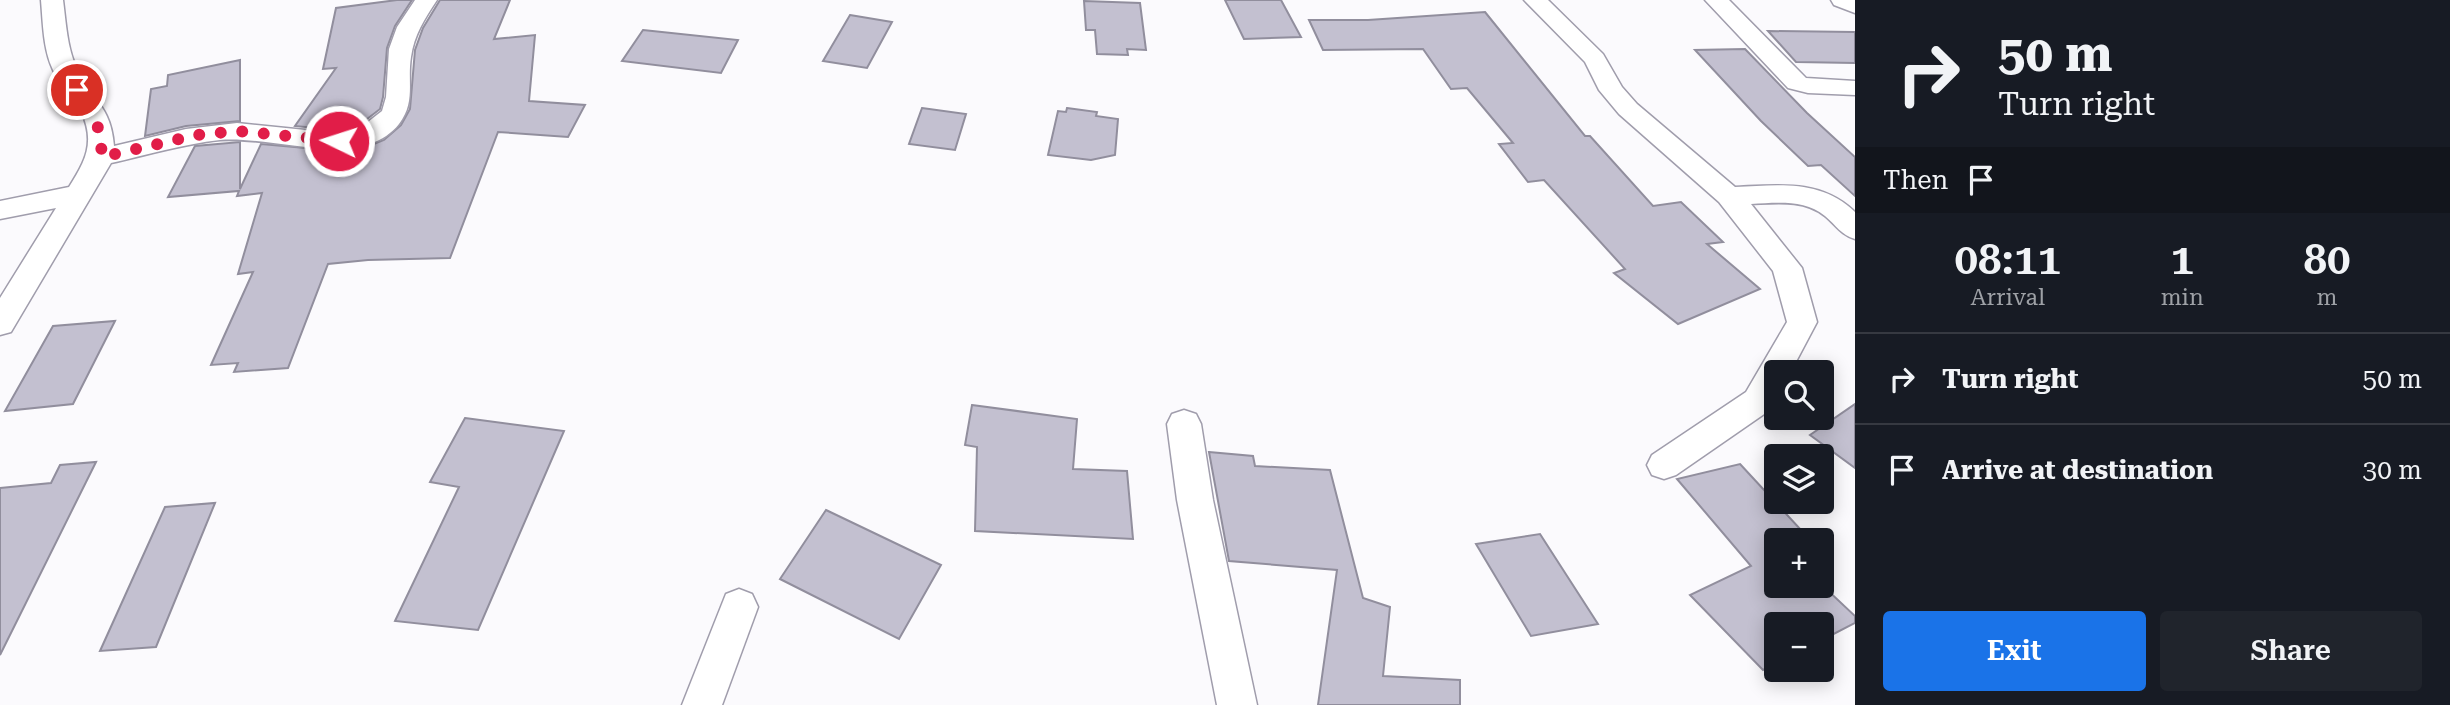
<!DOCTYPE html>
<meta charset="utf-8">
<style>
:root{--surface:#171b24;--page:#20242c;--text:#f1f3f6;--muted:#9ea1a6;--line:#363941;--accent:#1a73e8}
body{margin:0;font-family:"Roboto Serif",serif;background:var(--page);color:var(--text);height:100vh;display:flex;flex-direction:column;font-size:26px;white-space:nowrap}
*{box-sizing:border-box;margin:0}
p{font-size:23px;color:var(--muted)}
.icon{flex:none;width:38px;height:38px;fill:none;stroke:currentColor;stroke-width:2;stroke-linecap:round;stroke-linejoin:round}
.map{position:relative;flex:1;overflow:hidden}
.panel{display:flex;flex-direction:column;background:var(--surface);width:595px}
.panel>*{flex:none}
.hud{background:#171b24;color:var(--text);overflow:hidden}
.buttons{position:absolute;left:1764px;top:360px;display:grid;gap:14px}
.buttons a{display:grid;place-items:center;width:70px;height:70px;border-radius:7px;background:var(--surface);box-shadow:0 4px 18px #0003;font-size:35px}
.pin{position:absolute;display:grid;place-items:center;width:60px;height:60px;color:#fff;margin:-30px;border:4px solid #fff;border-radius:50%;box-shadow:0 2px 7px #0007}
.me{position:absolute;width:77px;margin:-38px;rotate:274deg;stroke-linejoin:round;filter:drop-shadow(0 0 5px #0008)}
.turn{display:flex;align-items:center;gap:24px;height:147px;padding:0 28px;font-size:32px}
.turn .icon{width:91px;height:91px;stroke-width:2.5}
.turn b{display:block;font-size:49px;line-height:60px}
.then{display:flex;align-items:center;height:66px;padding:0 28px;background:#0003;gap:14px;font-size:26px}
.eta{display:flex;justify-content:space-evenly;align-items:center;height:119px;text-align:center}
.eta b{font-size:42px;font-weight:600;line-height:49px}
.cta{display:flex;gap:14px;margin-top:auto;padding:14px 28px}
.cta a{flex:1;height:80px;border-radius:7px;background:var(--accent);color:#fff;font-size:28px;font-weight:600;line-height:80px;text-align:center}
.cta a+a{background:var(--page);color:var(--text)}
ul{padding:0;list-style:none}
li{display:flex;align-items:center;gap:21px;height:91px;padding:0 28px;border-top:2px solid var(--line)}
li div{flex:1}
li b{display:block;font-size:26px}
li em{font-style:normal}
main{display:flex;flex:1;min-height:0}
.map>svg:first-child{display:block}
.building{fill:#c3c0d0;stroke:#918e9d;stroke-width:2}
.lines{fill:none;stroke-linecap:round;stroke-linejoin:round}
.minor-casing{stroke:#a09dac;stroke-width:3}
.minor{fill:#fff;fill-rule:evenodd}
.route{stroke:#e11d48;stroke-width:12;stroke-dasharray:0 21.6}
</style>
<main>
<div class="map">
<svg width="1855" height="705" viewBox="0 0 1855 705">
<rect width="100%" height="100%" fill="#fbfafd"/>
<g class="building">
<path d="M 397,0 L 412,0 L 395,26 L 387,48 L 383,97 L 380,109 L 358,126 L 325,129 L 295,126 L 336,68 L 323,69 L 336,8 Z"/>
<path d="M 440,0 L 510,0 L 494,39 L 535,35 L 529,101 L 585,105 L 568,137 L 498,132 L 450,258 L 368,260 L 328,264 L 288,368 L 234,372 L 238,363 L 211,365 L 253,272 L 238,274 L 262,193 L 237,196 L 239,191 L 168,197 L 195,146 L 240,142 L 240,189 L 261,144 L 339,151 L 364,148 L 384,140 L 401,125 L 410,109 L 415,50 L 423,28 Z"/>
<path d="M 1225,0 L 1281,0 L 1301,37 L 1244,39 Z"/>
<path d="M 1084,1 L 1140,3 L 1146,50 L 1127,49 L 1128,55 L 1097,54 L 1095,30 L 1086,30 Z"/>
<path d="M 1485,12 L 1585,136 L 1590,136 L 1653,206 L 1681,202 L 1723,242 L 1707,244 L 1760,289 L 1678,324 L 1614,273 L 1625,269 L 1544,180 L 1528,182 L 1499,144 L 1513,143 L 1467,88 L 1451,89 L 1423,49 L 1323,50 L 1309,20 L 1368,20 Z"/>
<path d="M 850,15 L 892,22 L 867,68 L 823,61 Z"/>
<path d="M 643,30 L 738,40 L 721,73 L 622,61 Z"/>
<path d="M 1768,31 L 1855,32 L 1855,63 L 1796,62 Z"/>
<path d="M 1745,49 L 1807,113 L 1855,157 L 1855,196 L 1821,165 L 1808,166 L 1761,121 L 1695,50 Z"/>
<path d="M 240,60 L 240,121 L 186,126 L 145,136 L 151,89 L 167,86 L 168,75 Z"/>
<path d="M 922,108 L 966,114 L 955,150 L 909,144 Z"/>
<path d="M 1067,108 L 1097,112 L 1096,116 L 1118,119 L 1115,155 L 1091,160 L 1048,155 L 1058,111 L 1066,112 Z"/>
<path d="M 115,321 L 73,404 L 5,411 L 53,326 Z"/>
<path d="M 1855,404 L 1855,468 L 1810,435 Z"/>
<path d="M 972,405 L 1077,419 L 1073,469 L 1127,471 L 1133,539 L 975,531 L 977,447 L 965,445 Z"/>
<path d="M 465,418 L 564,431 L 478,630 L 395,621 L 459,487 L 430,482 Z"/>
<path d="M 1209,452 L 1253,456 L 1255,466 L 1330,470 L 1363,598 L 1390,607 L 1383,676 L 1460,680 L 1460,705 L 1318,705 L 1337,570 L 1229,561 Z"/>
<path d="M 96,462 L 0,655 L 0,488 L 51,483 L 60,465 Z"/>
<path d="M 1740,464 L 1801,530 L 1771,538 L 1776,543 L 1776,586 L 1822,585 L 1855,616 L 1855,623 L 1822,640 L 1822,625 L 1776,625 L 1776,663 L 1763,670 L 1690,595 L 1751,566 L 1677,479 Z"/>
<path d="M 215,503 L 156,647 L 100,651 L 165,507 Z"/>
<path d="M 826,510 L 941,565 L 899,639 L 780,579 Z"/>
<path d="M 1540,534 L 1598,624 L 1531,636 L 1476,544 Z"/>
</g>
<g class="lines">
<g class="minor-casing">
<g id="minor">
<path d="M 41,0 L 63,0 C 66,23 67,48 77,69 C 91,100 111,105 114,146 L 186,129 L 237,123 L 325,132 L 359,129 L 382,111 L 386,97 L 389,49 L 397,27 L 415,0 L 437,0 C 425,18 414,35 411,57 C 407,82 416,102 399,124 C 362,171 271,135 220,140 C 183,144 147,155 111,163 L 11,332 L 0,335 L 0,298 L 56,208 L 0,219 L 0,201 L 69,187 C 85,161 96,143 81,111 C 74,96 60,85 53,70 C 43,49 43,23 41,0 Z"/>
<path d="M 1524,0 L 1548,0 L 1603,54 L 1622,87 L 1637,104 L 1735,187 C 1779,185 1821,179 1855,212 L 1855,239 C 1841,235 1836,225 1825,216 C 1804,199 1776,203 1751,204 L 1802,268 L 1817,322 L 1790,373 L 1776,373 L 1776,398 L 1770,410 L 1676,475 L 1664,479 L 1652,475 L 1647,465 L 1652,455 L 1746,392 L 1787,322 L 1773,271 L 1719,202 L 1619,114 L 1599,90 L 1585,62 Z"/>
<path d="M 1705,0 L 1729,0 L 1806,78 L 1855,81 L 1855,95 L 1808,93 L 1788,88 Z"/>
<path d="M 1831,0 L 1855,0 L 1855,13 L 1834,5 Z"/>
<path d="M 1184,410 L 1196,414 L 1201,424 L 1213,500 L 1257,705 L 1217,705 L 1177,500 L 1167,424 L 1172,414 Z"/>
<path d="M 739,589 L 752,594 L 758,607 L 722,705 L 682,705 L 726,594 Z"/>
</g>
</g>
<use href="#minor" class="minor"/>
</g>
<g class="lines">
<path class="route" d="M 77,90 C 96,114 100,127 102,157 L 197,135 L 237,131 L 339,141"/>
</g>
</svg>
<div class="buttons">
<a><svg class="icon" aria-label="search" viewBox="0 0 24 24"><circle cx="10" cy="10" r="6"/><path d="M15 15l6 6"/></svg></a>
<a><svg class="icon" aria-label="layers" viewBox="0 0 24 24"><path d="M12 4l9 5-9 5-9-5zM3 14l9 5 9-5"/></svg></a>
<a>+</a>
<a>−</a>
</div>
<div class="pin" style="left:77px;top:90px;background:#d93025"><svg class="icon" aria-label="arrive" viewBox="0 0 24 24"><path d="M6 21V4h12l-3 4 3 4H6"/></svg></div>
<svg class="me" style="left:339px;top:141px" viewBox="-20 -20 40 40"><circle r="17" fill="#e11d48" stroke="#fff" stroke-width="3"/><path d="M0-11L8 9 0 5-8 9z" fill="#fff"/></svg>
</div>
<section class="panel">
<div class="hud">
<div class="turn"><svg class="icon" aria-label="right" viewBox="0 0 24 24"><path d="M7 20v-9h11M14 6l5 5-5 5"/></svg><div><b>50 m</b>Turn right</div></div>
<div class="then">Then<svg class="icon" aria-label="arrive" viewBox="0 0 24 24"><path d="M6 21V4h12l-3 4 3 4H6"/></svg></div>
</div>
<div class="eta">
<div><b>08:11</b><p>Arrival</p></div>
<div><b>1</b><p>min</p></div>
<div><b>80</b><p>m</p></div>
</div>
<ul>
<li><svg class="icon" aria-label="right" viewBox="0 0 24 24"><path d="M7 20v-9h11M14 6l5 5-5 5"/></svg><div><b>Turn right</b></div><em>50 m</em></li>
<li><svg class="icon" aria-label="arrive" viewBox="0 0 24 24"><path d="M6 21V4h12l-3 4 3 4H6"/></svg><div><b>Arrive at destination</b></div><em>30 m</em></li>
</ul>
<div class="cta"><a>Exit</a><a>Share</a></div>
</section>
</main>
